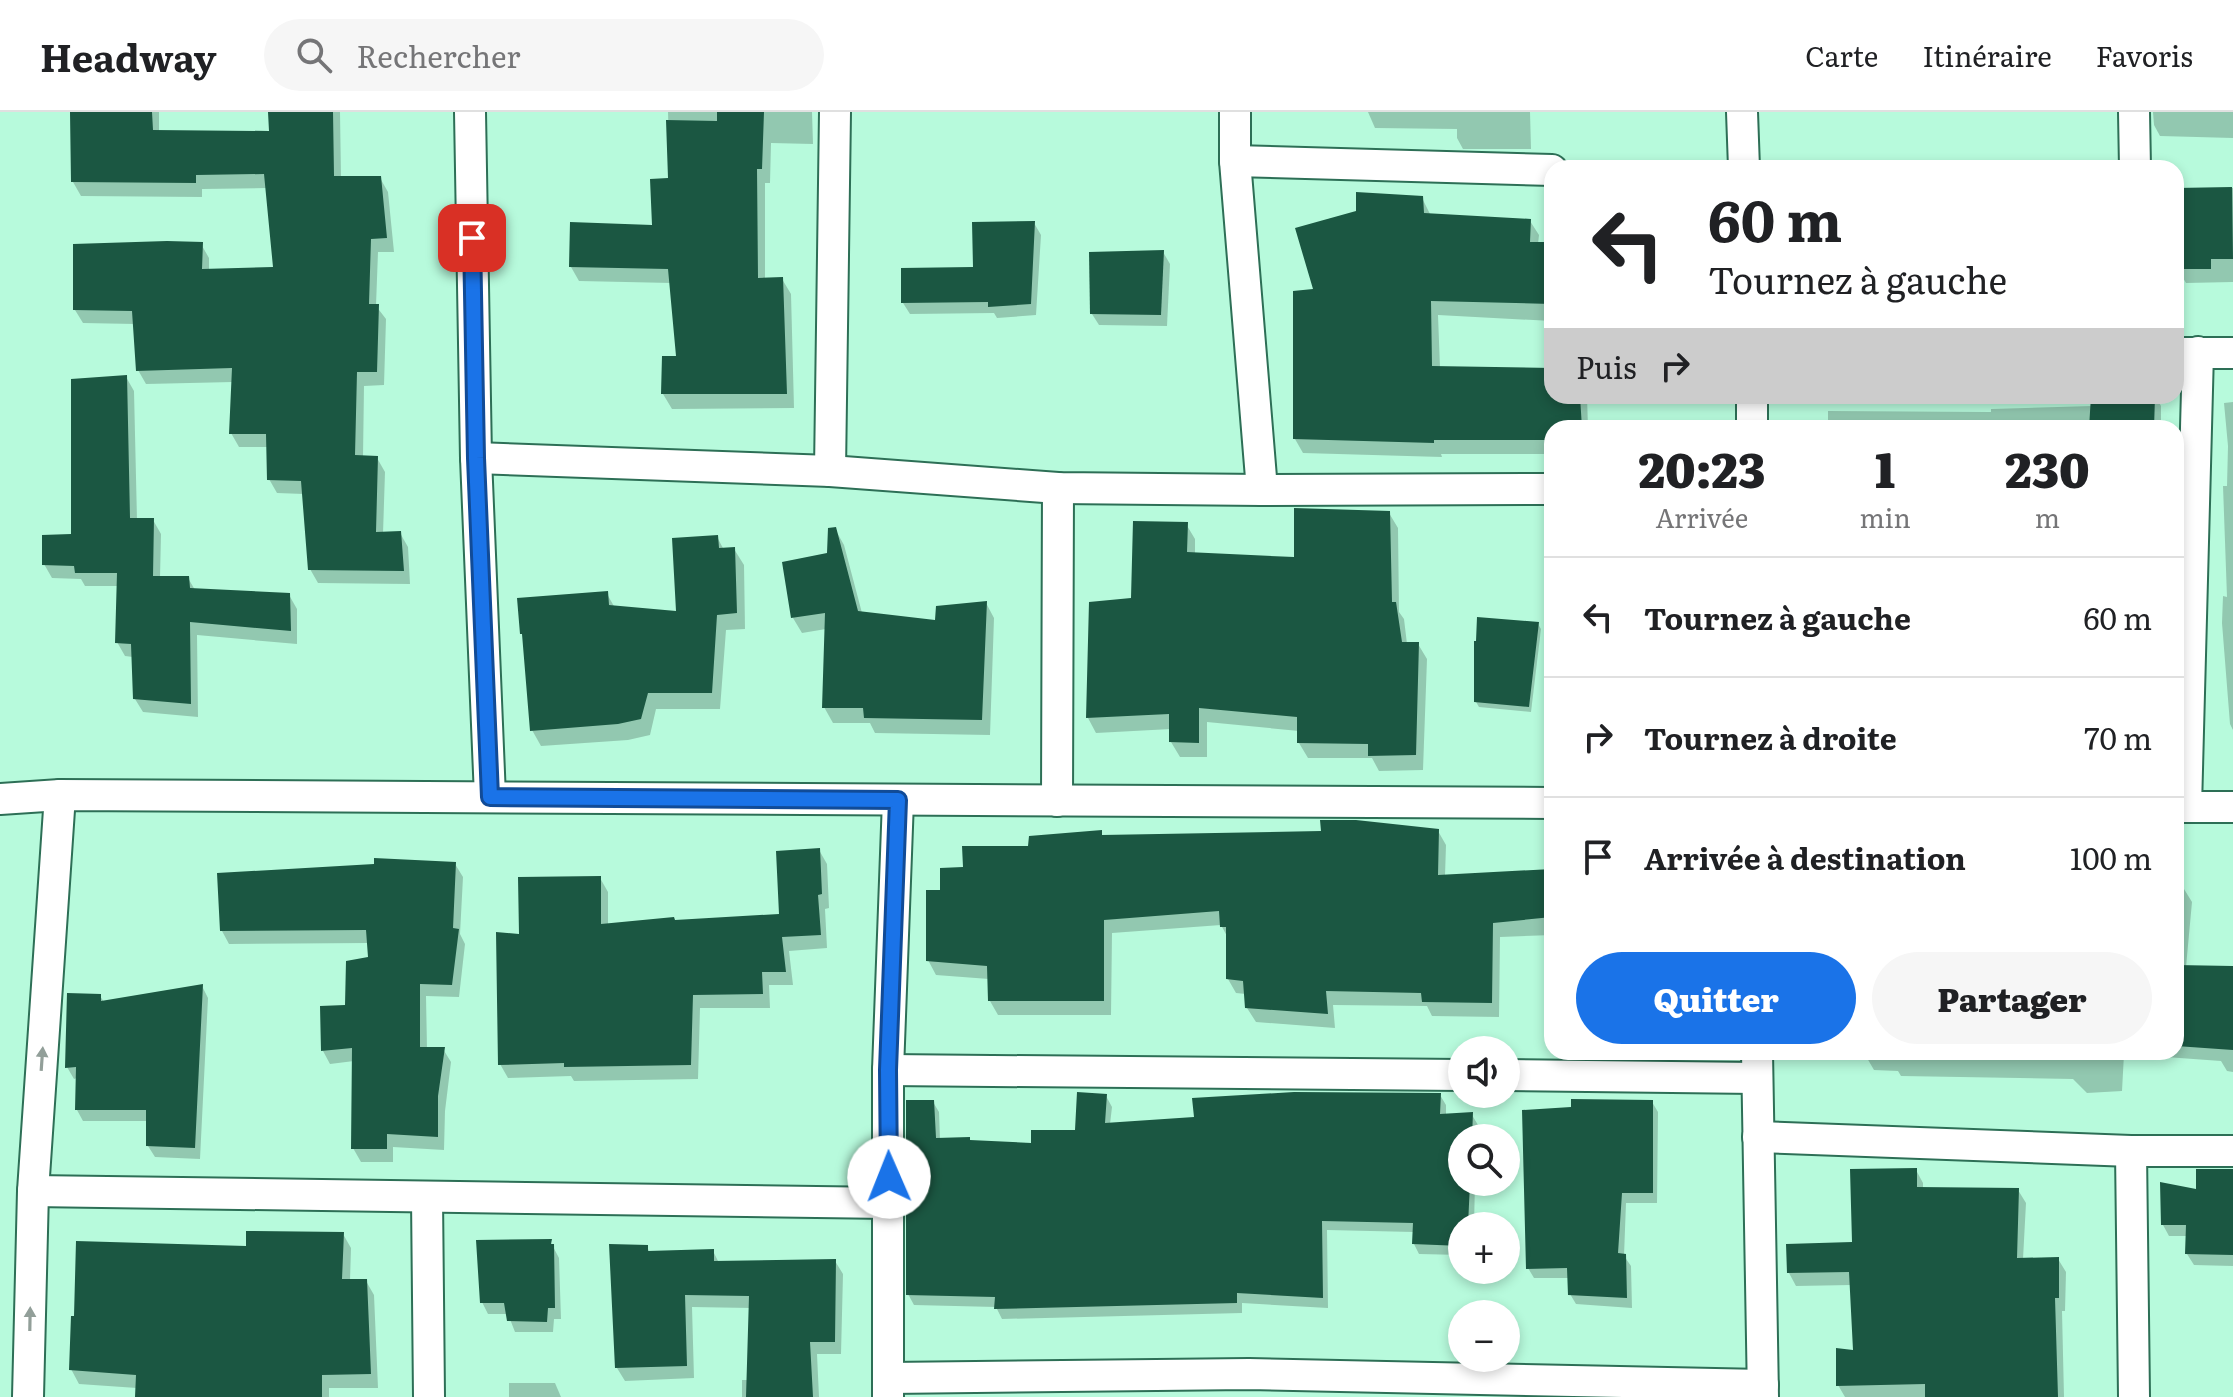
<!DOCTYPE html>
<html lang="fr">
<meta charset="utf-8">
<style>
:root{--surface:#fff;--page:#f6f6f6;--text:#202124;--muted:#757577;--line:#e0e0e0;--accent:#1a73e8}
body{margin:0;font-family:Literata,serif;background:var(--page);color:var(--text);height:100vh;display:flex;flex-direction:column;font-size:30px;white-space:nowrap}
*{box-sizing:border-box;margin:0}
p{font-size:26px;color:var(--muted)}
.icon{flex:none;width:44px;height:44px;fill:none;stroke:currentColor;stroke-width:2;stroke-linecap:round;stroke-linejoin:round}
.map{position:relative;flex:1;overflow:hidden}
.side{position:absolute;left:1544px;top:308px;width:640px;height:640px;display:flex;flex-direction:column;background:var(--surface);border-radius:24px;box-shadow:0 4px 12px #0003}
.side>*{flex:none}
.hud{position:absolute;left:1544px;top:48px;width:640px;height:244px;border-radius:24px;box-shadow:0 4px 12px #0003;background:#fff;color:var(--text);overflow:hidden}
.controls{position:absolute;left:1448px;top:924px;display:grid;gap:16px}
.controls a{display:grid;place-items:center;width:72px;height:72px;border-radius:50%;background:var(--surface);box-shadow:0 4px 12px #0003;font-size:40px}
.pin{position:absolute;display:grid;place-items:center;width:68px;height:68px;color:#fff;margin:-34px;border-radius:16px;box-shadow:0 4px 12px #0006}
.me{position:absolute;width:88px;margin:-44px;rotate:359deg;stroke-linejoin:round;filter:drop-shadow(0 0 6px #0008)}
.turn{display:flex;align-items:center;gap:28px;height:168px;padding:0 32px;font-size:36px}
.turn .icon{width:104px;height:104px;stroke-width:2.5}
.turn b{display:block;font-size:56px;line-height:68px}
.then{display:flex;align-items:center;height:76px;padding:0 32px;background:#0003;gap:16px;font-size:30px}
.eta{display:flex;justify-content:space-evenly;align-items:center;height:136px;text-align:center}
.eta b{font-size:48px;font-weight:800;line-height:56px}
.action{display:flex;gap:16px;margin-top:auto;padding:16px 32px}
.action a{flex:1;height:92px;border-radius:48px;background:var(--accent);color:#fff;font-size:32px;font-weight:800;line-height:92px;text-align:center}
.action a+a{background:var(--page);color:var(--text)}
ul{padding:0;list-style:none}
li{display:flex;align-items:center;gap:24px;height:120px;padding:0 32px;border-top:2px solid var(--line)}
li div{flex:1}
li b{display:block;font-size:30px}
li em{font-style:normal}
header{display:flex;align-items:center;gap:48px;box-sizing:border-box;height:112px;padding:0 40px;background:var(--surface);border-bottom:2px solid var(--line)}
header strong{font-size:38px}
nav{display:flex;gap:44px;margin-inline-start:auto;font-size:28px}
.search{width:560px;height:72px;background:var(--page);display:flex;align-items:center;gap:20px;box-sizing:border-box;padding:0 28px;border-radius:44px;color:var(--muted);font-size:30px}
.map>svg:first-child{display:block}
.shadow{fill:#0003}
.building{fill:#1b5742}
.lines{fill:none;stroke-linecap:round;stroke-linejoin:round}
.minor-casing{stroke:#2d6f56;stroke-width:34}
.minor{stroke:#fff;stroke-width:30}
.oneway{fill:#929f99}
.route-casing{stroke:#114b97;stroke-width:20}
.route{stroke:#1a73e8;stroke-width:14}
</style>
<header>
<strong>Headway</strong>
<div class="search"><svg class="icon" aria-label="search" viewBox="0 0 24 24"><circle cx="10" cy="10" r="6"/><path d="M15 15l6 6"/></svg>Rechercher</div>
<nav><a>Carte</a><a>Itinéraire</a><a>Favoris</a></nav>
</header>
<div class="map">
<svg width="2233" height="1285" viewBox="0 0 2233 1285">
<rect width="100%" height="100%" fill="#b7fadc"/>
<g class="shadow">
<path d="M 72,0 L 159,0 L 159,20 L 271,21 L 270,0 L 340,0 L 341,66 L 380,66 L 388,80 L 394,140 L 378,140 L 376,194 L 386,207 L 384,273 L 364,274 L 363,345 L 377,346 L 385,360 L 383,422 L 400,421 L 408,435 L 410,472 L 318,471 L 310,457 L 304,382 L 277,381 L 269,367 L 269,335 L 239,335 L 231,321 L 233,270 L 146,272 L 138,258 L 135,212 L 83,211 L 75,198 L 201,132 L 209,146 L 209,158 L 275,157 L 267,76 L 202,77 L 202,85 L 81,84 L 73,70 Z"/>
<path d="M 668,0 L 812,0 L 813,32 L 771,31 L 770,71 L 765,71 L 765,168 L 782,167 L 791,182 L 794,296 L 672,297 L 663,282 L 679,246 L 672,171 L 579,169 L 571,155 L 654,115 L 670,68 Z"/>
<path d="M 1368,0 L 1530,0 L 1531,37 L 1463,37 L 1457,26 L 1457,17 L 1375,16 Z"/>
<path d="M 2153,0 L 2233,0 L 2233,26 L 2160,24 L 2154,13 Z"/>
<path d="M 1926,50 L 2007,56 L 1834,56 L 1834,54 L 1926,52 Z"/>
<path d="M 2233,76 L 2233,170 L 2186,171 L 2179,159 L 2176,159 L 2176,78 Z"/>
<path d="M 1422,86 L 1431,104 L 1530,109 L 1539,123 L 1538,132 L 1552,132 L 1552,209 L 1438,203 L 1440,256 L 1552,258 L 1552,284 L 1587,284 L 1588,316 L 1552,316 L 1552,342 L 1441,342 L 1442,345 L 1303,341 L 1295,327 L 1315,179 Z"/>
<path d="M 1034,111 L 1041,123 L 1036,203 L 997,206 L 994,201 L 910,202 L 903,191 L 976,157 Z"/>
<path d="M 1163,140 L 1170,152 L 1167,214 L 1099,213 L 1092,202 Z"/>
<path d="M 126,265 L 134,279 L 137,408 L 153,408 L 161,422 L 160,466 L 188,466 L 195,478 L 289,483 L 297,497 L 297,532 L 197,523 L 198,605 L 143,600 L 135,587 L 133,545 L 125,544 L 117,530 L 119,474 L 85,474 L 81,467 L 52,466 L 44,452 L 73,424 Z"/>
<path d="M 2093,284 L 2156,284 L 2161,294 L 2161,316 L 1828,316 L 1828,299 L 1991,300 L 1991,297 L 2092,294 Z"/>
<path d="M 2233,290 L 2233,618 L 2230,612 L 2222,511 L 2223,484 L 2227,485 L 2223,374 L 2227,374 L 2228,334 L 2224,291 Z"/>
<path d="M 1389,401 L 1398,416 L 1399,500 L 1404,507 L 1407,532 L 1418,532 L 1427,547 L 1423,658 L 1379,659 L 1372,646 L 1308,646 L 1299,631 L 1299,619 L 1207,610 L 1207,645 L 1180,645 L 1171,630 L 1171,617 L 1096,621 L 1088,606 L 1133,488 L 1186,412 L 1195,427 L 1195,443 L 1296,447 Z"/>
<path d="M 835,417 L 844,433 L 862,501 L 937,510 L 986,491 L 994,506 L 990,623 L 875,621 L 870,611 L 833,611 L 824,595 L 826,517 L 802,521 L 793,506 L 829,443 Z"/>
<path d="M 717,425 L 724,438 L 734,437 L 744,453 L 745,517 L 726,518 L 720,597 L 656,597 L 650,623 L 628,628 L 541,634 L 532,618 L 525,527 L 522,522 L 607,482 L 615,496 L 678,501 Z"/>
<path d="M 1538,512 L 1541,517 L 1531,600 L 1479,595 L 1476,590 L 1478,531 Z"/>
<path d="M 1438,719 L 1446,733 L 1445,764 L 1552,759 L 1552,823 L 1500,825 L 1499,905 L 1432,904 L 1427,894 L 1333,893 L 1335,916 L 1256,910 L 1247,896 L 1246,882 L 1236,881 L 1228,867 L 1228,826 L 1221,813 L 1112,821 L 1111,903 L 998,903 L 990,889 L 989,867 L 936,863 L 928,848 L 942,780 L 965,757 L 1030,736 L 1101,720 L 1103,725 Z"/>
<path d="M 819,738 L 827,752 L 829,796 L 825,797 L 827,836 L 789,839 L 793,873 L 769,873 L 770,896 L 700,896 L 698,967 L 574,969 L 571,964 L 508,966 L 500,952 L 521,824 L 600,766 L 608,780 L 608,813 L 781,803 Z"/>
<path d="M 455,752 L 463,765 L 460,822 L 465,832 L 459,885 L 426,884 L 427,937 L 443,937 L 451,950 L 445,999 L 444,1038 L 393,1035 L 393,1050 L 361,1050 L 353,1036 L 354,949 L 330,952 L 323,939 L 370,847 L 369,831 L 229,832 L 222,819 Z"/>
<path d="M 2176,776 L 2184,777 L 2192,790 L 2186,855 L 2233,856 L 2233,960 L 2227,959 L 2221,949 L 2124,942 L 2122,979 L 2087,981 L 2073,967 L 1901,964 L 1898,959 L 1874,958 L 1867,946 L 1867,940 L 2176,940 Z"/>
<path d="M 202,874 L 208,886 L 200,1047 L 155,1045 L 148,1034 L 148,1009 L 83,1009 L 77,998 L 77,966 L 74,967 L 67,955 L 100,884 L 104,890 Z"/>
<path d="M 1440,983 L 1446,993 L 1446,1004 L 1472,1003 L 1478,1013 L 1477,1026 L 1462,1026 L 1462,1070 L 1475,1070 L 1474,1114 L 1462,1114 L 1462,1143 L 1419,1142 L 1414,1132 L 1414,1120 L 1327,1118 L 1328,1196 L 1242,1191 L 1242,1201 L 1002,1207 L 996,1195 L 914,1193 L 908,1182 L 933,990 L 939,1000 L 940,1028 L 1033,1033 L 1077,1020 L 1106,984 L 1112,995 L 1110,1012 L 1196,1007 Z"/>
<path d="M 1652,990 L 1658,1000 L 1657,1091 L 1626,1091 L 1624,1144 L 1631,1154 L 1632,1196 L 1576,1192 L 1570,1182 L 1569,1166 L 1534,1166 L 1528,1156 Z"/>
<path d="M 1916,1058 L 1923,1071 L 1923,1077 L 2018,1078 L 2026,1091 L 2023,1147 L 2058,1147 L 2066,1160 L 2065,1199 L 2062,1199 L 2064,1285 L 1845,1285 L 1838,1273 L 1855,1241 L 1851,1173 L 1796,1174 L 1789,1161 L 1854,1132 Z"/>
<path d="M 2233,1059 L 2233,1154 L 2194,1153 L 2187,1142 L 2188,1124 L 2169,1124 L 2163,1113 L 2198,1079 Z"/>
<path d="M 343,1122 L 351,1136 L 350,1169 L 366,1169 L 374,1183 L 378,1276 L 329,1276 L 329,1285 L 137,1285 L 137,1276 L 79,1272 L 71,1257 L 248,1136 Z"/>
<path d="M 550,1129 L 559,1146 L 561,1207 L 554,1207 L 553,1220 L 515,1220 L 508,1202 L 488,1202 L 482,1190 Z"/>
<path d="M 647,1135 L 650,1141 L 713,1139 L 719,1151 L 835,1149 L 843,1162 L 841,1242 L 817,1242 L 819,1285 L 742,1285 L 742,1268 L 749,1268 L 751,1196 L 692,1195 L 694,1266 L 625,1269 L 617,1256 Z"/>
<path d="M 509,1271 L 555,1271 L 561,1285 L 509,1285 Z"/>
</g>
<g class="building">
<path d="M 70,0 L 152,0 L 153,18 L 269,19 L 268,0 L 333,0 L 334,64 L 381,64 L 387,126 L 371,127 L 369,192 L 379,192 L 377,260 L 357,260 L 355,343 L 378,344 L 376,420 L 401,419 L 404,459 L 308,458 L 301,369 L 267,368 L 266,322 L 229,322 L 232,256 L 136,259 L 132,199 L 73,198 L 73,132 L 167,129 L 203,130 L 202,157 L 273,155 L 264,62 L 196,63 L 196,71 L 71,70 Z"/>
<path d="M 717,0 L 764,0 L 762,57 L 757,57 L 758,166 L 783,165 L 787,282 L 661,282 L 662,244 L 676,244 L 668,157 L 569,155 L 570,110 L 652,113 L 650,67 L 668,66 L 666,8 L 717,9 Z"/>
<path d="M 2232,75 L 2233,147 L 2211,147 L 2211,157 L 2176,157 L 2176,76 Z"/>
<path d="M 1356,80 L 1423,84 L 1424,101 L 1531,107 L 1530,130 L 1552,130 L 1552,192 L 1431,189 L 1432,254 L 1552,256 L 1552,284 L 1580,284 L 1582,316 L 1552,316 L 1552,328 L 1434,328 L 1434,331 L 1293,327 L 1293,179 L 1313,177 L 1295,116 L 1356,99 Z"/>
<path d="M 1035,109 L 1031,192 L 988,195 L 988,190 L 901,191 L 901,156 L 973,155 L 972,110 Z"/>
<path d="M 1164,138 L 1161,203 L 1090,202 L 1089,140 Z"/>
<path d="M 127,263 L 130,406 L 154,406 L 153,464 L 189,464 L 190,476 L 290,481 L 291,519 L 190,510 L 191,592 L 133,587 L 131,532 L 115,531 L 117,461 L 75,461 L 74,454 L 42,453 L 42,423 L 71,422 L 71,267 Z"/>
<path d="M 2091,284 L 2155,284 L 2154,316 L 2089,316 Z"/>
<path d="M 1294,396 L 1390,399 L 1392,490 L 1396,490 L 1402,530 L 1419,530 L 1416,643 L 1368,644 L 1368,632 L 1297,631 L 1297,605 L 1199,596 L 1199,631 L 1169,630 L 1169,602 L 1086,606 L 1089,490 L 1131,486 L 1133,409 L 1188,410 L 1187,440 L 1294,445 Z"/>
<path d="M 836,415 L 858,499 L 935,508 L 936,494 L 987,489 L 982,608 L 864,606 L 863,596 L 822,596 L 825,501 L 791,506 L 782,450 L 827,441 L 828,416 Z"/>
<path d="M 718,423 L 719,436 L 735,435 L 737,501 L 717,503 L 712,581 L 648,581 L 641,607 L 618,612 L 530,619 L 522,522 L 520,522 L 517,486 L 608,479 L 609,493 L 676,499 L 672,426 Z"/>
<path d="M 1477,505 L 1539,510 L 1529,595 L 1474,590 L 1474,529 L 1476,529 Z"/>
<path d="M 1320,708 L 1356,708 L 1439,717 L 1438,763 L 1552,757 L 1552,805 L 1493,811 L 1492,891 L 1422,890 L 1421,881 L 1326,879 L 1328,902 L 1245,896 L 1243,869 L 1226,867 L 1226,815 L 1220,815 L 1219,799 L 1104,808 L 1104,889 L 988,889 L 987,854 L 926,849 L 926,778 L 940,778 L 940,756 L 963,755 L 962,734 L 1028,734 L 1029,724 L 1102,718 L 1102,723 L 1321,719 Z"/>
<path d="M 820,736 L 822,782 L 818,783 L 821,823 L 782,825 L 786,860 L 762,860 L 763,882 L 693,883 L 691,953 L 564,955 L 564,951 L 498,953 L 496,820 L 519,822 L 518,765 L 601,764 L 601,812 L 674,805 L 675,808 L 779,802 L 776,739 Z"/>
<path d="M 374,746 L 456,750 L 453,816 L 459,817 L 452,873 L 420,872 L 420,935 L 445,935 L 438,984 L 438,1025 L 387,1022 L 387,1037 L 351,1037 L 352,936 L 321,939 L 320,894 L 345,893 L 346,849 L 368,845 L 366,818 L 220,819 L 217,761 L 374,752 Z"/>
<path d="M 2176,853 L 2233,854 L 2233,938 L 2176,934 Z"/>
<path d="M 203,872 L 195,1036 L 146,1034 L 146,998 L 75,998 L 76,955 L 65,956 L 67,881 L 101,882 L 101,889 Z"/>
<path d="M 1077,980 L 1107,982 L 1105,1011 L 1194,1005 L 1192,986 L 1294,980 L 1441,981 L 1440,1002 L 1473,1000 L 1472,1026 L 1462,1026 L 1462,1070 L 1470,1070 L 1468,1114 L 1462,1114 L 1462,1134 L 1412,1132 L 1413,1111 L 1322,1109 L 1323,1186 L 1237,1181 L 1237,1191 L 994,1197 L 995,1185 L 906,1183 L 906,988 L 934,988 L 936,1026 L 970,1025 L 970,1028 L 1031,1031 L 1031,1018 L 1075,1018 Z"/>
<path d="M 1571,987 L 1653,988 L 1653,1081 L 1622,1081 L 1618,1141 L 1626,1142 L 1627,1186 L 1568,1183 L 1567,1156 L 1526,1157 L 1522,998 L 1571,995 Z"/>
<path d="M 1917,1056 L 1917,1075 L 2019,1076 L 2017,1146 L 2059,1145 L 2059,1186 L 2055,1186 L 2058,1285 L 1925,1285 L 1925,1272 L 1836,1274 L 1836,1236 L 1853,1238 L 1849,1160 L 1787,1161 L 1786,1132 L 1852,1130 L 1850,1057 Z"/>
<path d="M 2196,1057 L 2233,1057 L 2233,1143 L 2185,1142 L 2186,1113 L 2161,1113 L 2160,1070 L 2196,1077 Z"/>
<path d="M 246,1119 L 344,1120 L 342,1167 L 367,1167 L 371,1262 L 322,1263 L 322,1285 L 135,1285 L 136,1263 L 69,1258 L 71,1204 L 74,1204 L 76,1129 L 246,1134 Z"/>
<path d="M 552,1127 L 551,1132 L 554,1132 L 555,1196 L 548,1196 L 547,1210 L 507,1209 L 504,1191 L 480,1191 L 476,1128 Z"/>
<path d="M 609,1132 L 648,1133 L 648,1139 L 714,1137 L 714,1149 L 836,1147 L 835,1230 L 810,1230 L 813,1285 L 746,1285 L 749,1184 L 685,1183 L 687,1254 L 615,1256 Z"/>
</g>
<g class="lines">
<g class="minor-casing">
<g id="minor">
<path d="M 470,0 L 476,346 L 490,685"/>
<path d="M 1235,0 L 1235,49 L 1262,378"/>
<path d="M 1742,0 L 1744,56"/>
<path d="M 2134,0 L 2135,56"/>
<path d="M 1235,49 L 1552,58"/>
<path d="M 2176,241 L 2233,241"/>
<path d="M 1752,284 L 1752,316"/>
<path d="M 476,346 L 830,359 L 1058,376 L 1262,378 L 1552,377"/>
<path d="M 830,359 L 835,0"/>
<path d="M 0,687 L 60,683 L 1552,691"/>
<path d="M 1057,689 L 1058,376"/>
<path d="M 2176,695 L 2233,695"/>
<path d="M 2186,695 L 2198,240"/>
<path d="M 1757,940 L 1763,1285"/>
<path d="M 888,958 L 1462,963"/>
<path d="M 1506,963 L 1756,966"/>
<path d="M 1758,1025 L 2131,1039 L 2233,1039"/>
<path d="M 2131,1039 L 2134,1285"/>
<path d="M 33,1079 L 889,1091"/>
<path d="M 427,1085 L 429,1285"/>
<path d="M 889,1266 L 1249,1262 L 1763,1273"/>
<path d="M 28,1285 L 33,1079 L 60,683"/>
<path d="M 888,1285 L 888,958 L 898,688"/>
</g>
</g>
<use href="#minor" class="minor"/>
</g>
<defs><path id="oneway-solid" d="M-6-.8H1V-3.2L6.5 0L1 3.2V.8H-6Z" transform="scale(2)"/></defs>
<g class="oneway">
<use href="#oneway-solid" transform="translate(42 947) rotate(-86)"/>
<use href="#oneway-solid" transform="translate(30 1207) rotate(-89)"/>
</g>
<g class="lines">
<g class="route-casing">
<path id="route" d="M 472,126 L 476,346 L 490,685 L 898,688 L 888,958 L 889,1065"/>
</g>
<use href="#route" class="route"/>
</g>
</svg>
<div class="controls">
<a><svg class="icon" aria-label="sound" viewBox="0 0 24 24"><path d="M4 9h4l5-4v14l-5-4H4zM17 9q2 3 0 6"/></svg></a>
<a><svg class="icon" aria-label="search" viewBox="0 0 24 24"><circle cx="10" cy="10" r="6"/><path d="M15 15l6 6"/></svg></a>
<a>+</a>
<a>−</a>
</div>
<div class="pin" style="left:472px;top:126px;background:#d93025"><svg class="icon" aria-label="arrive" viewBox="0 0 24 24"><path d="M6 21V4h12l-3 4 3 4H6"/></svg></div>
<svg class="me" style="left:889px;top:1065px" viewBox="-20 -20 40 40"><circle r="19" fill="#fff"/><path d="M0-13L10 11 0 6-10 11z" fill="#1a73e8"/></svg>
<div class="hud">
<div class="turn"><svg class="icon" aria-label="left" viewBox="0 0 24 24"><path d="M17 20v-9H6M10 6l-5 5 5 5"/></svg><div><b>60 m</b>Tournez à gauche</div></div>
<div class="then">Puis<svg class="icon" aria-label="right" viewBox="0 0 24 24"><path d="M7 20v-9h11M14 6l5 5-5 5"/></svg></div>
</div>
<section class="side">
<div class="eta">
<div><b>20:23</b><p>Arrivée</p></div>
<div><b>1</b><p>min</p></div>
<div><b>230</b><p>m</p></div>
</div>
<ul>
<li><svg class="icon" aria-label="left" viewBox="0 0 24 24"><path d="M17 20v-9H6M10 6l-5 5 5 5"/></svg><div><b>Tournez à gauche</b></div><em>60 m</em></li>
<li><svg class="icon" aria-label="right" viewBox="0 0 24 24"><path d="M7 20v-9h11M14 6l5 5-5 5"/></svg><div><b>Tournez à droite</b></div><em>70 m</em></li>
<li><svg class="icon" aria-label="arrive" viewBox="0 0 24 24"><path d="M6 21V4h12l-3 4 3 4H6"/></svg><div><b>Arrivée à destination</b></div><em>100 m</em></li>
</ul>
<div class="action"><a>Quitter</a><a>Partager</a></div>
</section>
</div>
